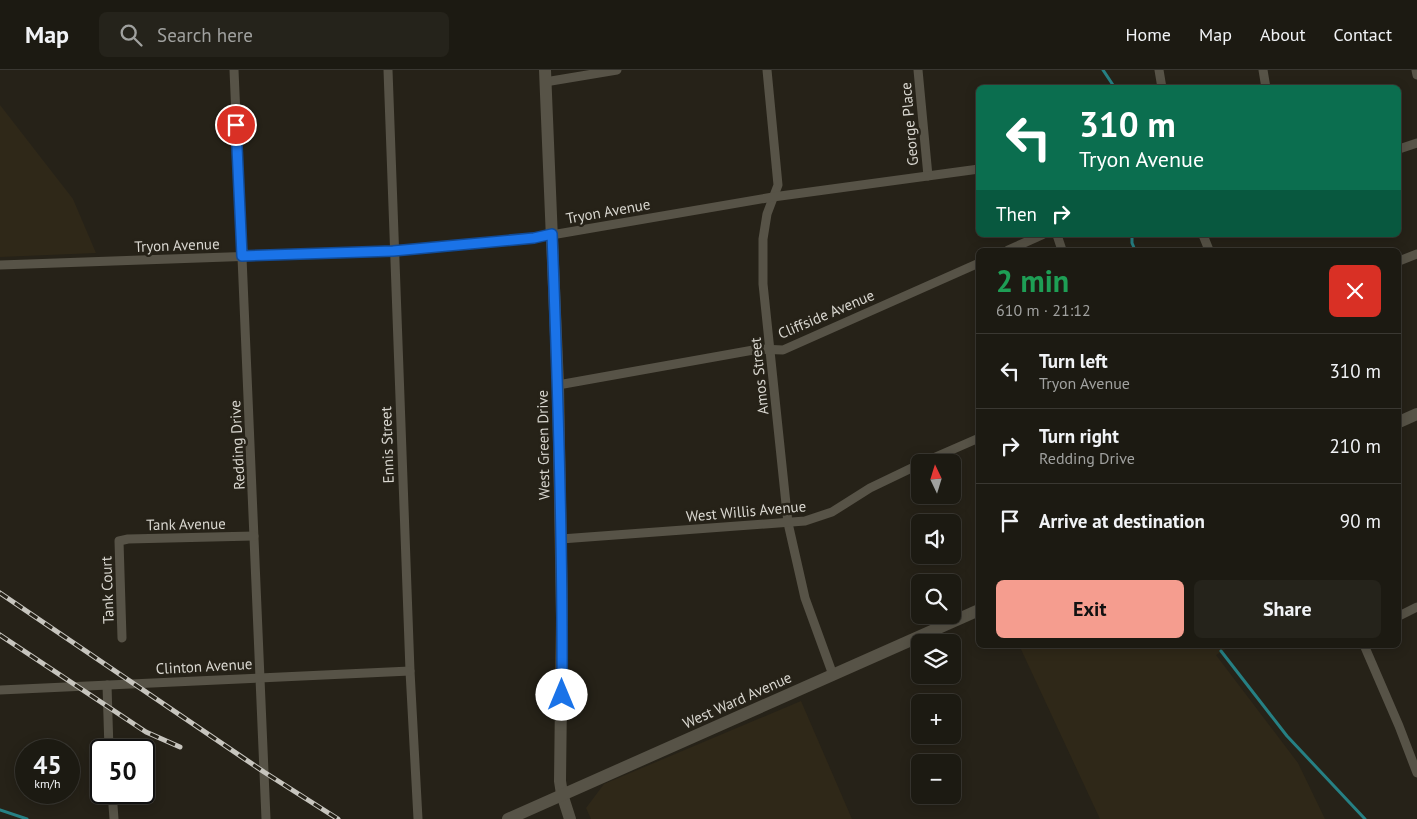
<!DOCTYPE html>
<meta charset="utf-8">
<style>
:root{--surface:#1c1a12;--page:#25231b;--text:#f1f3f6;--muted:#a0a19f;--line:#3a3832;--accent:#f59d8f}
body{margin:0;font-family:"PT Sans",sans-serif;background:var(--page);color:var(--text);height:100vh;display:flex;flex-direction:column;font-size:19px;white-space:nowrap}
*{box-sizing:border-box;margin:0}
p{font-size:16px;color:var(--muted)}
.icon{flex:none;width:28px;height:28px;fill:none;stroke:currentColor;stroke-width:2;stroke-linecap:round;stroke-linejoin:round}
.map{position:relative;flex:1;overflow:hidden}
.side{position:absolute;left:976px;top:178px;width:425px;height:400px;display:flex;flex-direction:column;background:var(--surface);border-radius:8px;box-shadow:0 2px 12px #0003,0 0 0 1px var(--line)}
.side>*{flex:none}
.banner{position:absolute;left:976px;top:15px;width:425px;height:152px;border-radius:8px;box-shadow:0 2px 12px #0003,0 0 0 1px var(--line);background:#0b6e4f;color:#fff;overflow:hidden}
.needle{width:32px;rotate:356deg}
.fabs{position:absolute;left:911px;top:384px;display:grid;gap:10px}
.fabs a{display:grid;place-items:center;width:50px;height:50px;border-radius:8px;background:var(--surface);box-shadow:0 2px 12px #0003,0 0 0 1px var(--line);font-size:25px}
.speed{position:absolute;left:15px;top:669px;display:flex;gap:10px;font-size:25px;font-weight:700;text-align:center}
.speed>*{display:grid;place-content:center;width:65px;height:65px;border-radius:50%;background:var(--surface);box-shadow:0 2px 12px #0003,0 0 0 1px var(--line);line-height:1}
.speed small{font-size:12px;font-weight:400}
.speed .limit{border:2px solid #111;border-radius:8px;background:#fff;color:#111}
.pin{position:absolute;display:grid;place-items:center;width:42px;height:42px;color:#fff;margin:-21px;border:2px solid #fff;border-radius:50%;box-shadow:0 1px 5px #0007}
.me{position:absolute;width:55px;margin:-28px;rotate:0deg;stroke-linejoin:round;filter:drop-shadow(0 0 4px #0008)}
.turn{display:flex;align-items:center;gap:18px;height:105px;padding:0 20px;font-size:22px}
.turn .icon{width:65px;height:65px;stroke-width:2.5}
.turn b{display:block;font-size:35px;line-height:42px}
.then{display:flex;align-items:center;height:48px;padding:0 20px;background:#0003;gap:10px;font-size:19px}
.round{display:grid;place-items:center;flex:none;width:52px;height:52px;border-radius:8px;background:var(--page)}
.headline{display:flex;align-items:center;justify-content:space-between;height:85px;padding:0 20px}
h1{font-size:30px;font-weight:700;line-height:38px;color:#1e9e55}
.action{display:flex;gap:10px;margin-top:auto;padding:10px 20px}
.action a{flex:1;height:58px;border-radius:8px;background:var(--accent);color:#111;font-size:20px;font-weight:700;line-height:58px;text-align:center}
.action a+a{background:var(--page);color:var(--text)}
ul{padding:0;list-style:none}
li{display:flex;align-items:center;gap:15px;height:75px;padding:0 20px;border-top:1px solid var(--line)}
li div{flex:1}
li b{display:block;font-size:19px}
li em{font-style:normal}
header{display:flex;align-items:center;gap:30px;box-sizing:border-box;height:70px;padding:0 25px;background:var(--surface);border-bottom:1px solid var(--line)}
header strong{font-size:24px}
nav{display:flex;gap:28px;margin-inline-start:auto;font-size:18px}
.search{width:350px;height:45px;background:var(--page);display:flex;align-items:center;gap:12px;box-sizing:border-box;padding:0 18px;border-radius:8px;color:var(--muted);font-size:19px}
.map>svg:first-child{display:block}
.built{fill:#2f2818}
.lines{fill:none;stroke-linecap:round;stroke-linejoin:round}
.stream{stroke:#268084;stroke-width:3}
.street{stroke:#575347;stroke-width:9}
.secondary{stroke:#575347;stroke-width:12}
.rail-casing{stroke:#c7c5be;stroke-width:5}
.rail{stroke:#262218;stroke-width:3;stroke-dasharray:9;stroke-linecap:butt}
.route-casing{stroke:#114b97;stroke-width:12}
.route{stroke:#1a73e8;stroke-width:9}
.labels{text-anchor:middle;dominant-baseline:central;stroke-width:5;stroke-linejoin:round;paint-order:stroke}
.street-label{font-size:15px;fill:#d9d7d0;stroke:#262218}
</style>
<header>
<strong>Map</strong>
<div class="search"><svg class="icon" aria-label="search" viewBox="0 0 24 24"><circle cx="10" cy="10" r="6"/><path d="M15 15l6 6"/></svg>Search here</div>
<nav><a>Home</a><a>Map</a><a>About</a><a>Contact</a></nav>
</header>
<div class="map">
<svg width="1417" height="749" viewBox="0 0 1417 749">
<rect width="100%" height="100%" fill="#262218"/>
<g class="built">
<path d="M 0,35 L 73,129 L 96,183 L 0,187 Z"/>
<path d="M 1019,575 L 1232,575 L 1216,585 L 1298,693 L 1325,749 L 1100,749 Z"/>
<path d="M 801,631 L 852,749 L 591,749 L 586,738 L 604,714 Z"/>
</g>
<g class="lines">
<g class="stream">
<path d="M 1103,0 L 1115,18"/>
<path d="M 1132,165 L 1132,173 L 1135,180"/>
<path d="M 1221,581 L 1287,666 L 1365,749"/>
<path d="M 0,740 L 27,749"/>
</g>
<g class="street">
<path d="M 234,0 L 266,749"/>
<path d="M 388,0 L 410,601 L 418,749"/>
<path d="M 767,0 L 778,115 L 767,144 L 763,169 L 763,214 L 788,453 L 805,528 L 833,605"/>
<path d="M 918,0 L 928,106"/>
<path d="M 1159,0 L 1162,18"/>
<path d="M 1263,0 L 1266,18"/>
<path d="M 1416,0 L 1417,5"/>
<path d="M 545,12 L 617,0"/>
<path d="M 1399,79 L 1417,73"/>
<path d="M 1057,165 L 1062,180"/>
<path d="M 1203,165 L 1209,180"/>
<path d="M 1008,180 L 1042,165"/>
<path d="M 1399,191 L 1417,184"/>
<path d="M 0,195 L 393,181 L 534,168 L 773,127 L 979,99"/>
<path d="M 558,315 L 759,279 L 783,280 L 979,193"/>
<path d="M 924,392 L 979,368"/>
<path d="M 561,469 L 805,451 L 832,442 L 870,418 L 920,394"/>
<path d="M 1399,546 L 1417,537"/>
<path d="M 122,568 L 119,471 L 128,469 L 254,466"/>
<path d="M 1364,575 L 1399,656 L 1417,703"/>
<path d="M 107,615 L 109,680"/>
<path d="M 0,620 L 410,601"/>
<path d="M 112,722 L 114,749"/>
</g>
<g class="secondary">
<path d="M 545,0 L 558,315 L 562,547 L 560,711 L 562,724 L 570,749"/>
<path d="M 1399,352 L 1417,344"/>
<path d="M 508,749 L 979,540"/>
</g>
<g class="rail-casing">
<g id="rail">
<path d="M 0,523 L 264,702 L 338,749"/>
<path d="M 0,565 L 146,662 L 180,677"/>
</g>
</g>
<use href="#rail" class="rail"/>
</g>
<g class="lines">
<g class="route-casing">
<path id="route" d="M 236,55 L 242,186 L 393,181 L 534,168 L 552,164 C 558,318 563,471 562,625"/>
</g>
<use href="#route" class="route"/>
</g>
<g class="labels">
<g class="street-label">
<text transform="translate(909 54) rotate(-95)">George Place</text>
<text transform="translate(608 141) rotate(-10)">Tryon Avenue</text>
<text transform="translate(177 175) rotate(-2)">Tryon Avenue</text>
<text transform="translate(826 244) rotate(-23)">Cliffside Avenue</text>
<text transform="translate(759 306) rotate(-96)">Amos Street</text>
<text transform="translate(237 375) rotate(-93)">Redding Drive</text>
<text transform="translate(387 375) rotate(-92)">Ennis Street</text>
<text transform="translate(543 375) rotate(-91)">West Green Drive</text>
<text transform="translate(746 441) rotate(-5)">West Willis Avenue</text>
<text transform="translate(186 454) rotate(-1)">Tank Avenue</text>
<text transform="translate(107 520) rotate(-92)">Tank Court</text>
<text transform="translate(204 596) rotate(-3)">Clinton Avenue</text>
<text transform="translate(737 630) rotate(-24)">West Ward Avenue</text>
</g>
</g>
</svg>
<div class="fabs">
<a><svg class="needle" viewBox="-14 -14 28 28"><path d="M0-13l5 13h-10z" fill="#e53935"/><path d="M0 13l5-13h-10z" fill="#a0a19f"/></svg></a>
<a><svg class="icon" aria-label="sound" viewBox="0 0 24 24"><path d="M4 9h4l5-4v14l-5-4H4zM17 9q2 3 0 6"/></svg></a>
<a><svg class="icon" aria-label="search" viewBox="0 0 24 24"><circle cx="10" cy="10" r="6"/><path d="M15 15l6 6"/></svg></a>
<a><svg class="icon" aria-label="layers" viewBox="0 0 24 24"><path d="M12 4l9 5-9 5-9-5zM3 14l9 5 9-5"/></svg></a>
<a>+</a>
<a>−</a>
</div>
<div class="speed"><div>45<small>km/h</small></div><div class="limit">50</div></div>
<div class="pin" style="left:236px;top:55px;background:#d93025"><svg class="icon" aria-label="arrive" viewBox="0 0 24 24"><path d="M6 21V4h12l-3 4 3 4H6"/></svg></div>
<svg class="me" style="left:562px;top:625px" viewBox="-20 -20 40 40"><circle r="19" fill="#fff"/><path d="M0-13L10 11 0 6-10 11z" fill="#1a73e8"/></svg>
<div class="banner">
<div class="turn"><svg class="icon" aria-label="left" viewBox="0 0 24 24"><path d="M17 20v-9H6M10 6l-5 5 5 5"/></svg><div><b>310 m</b>Tryon Avenue</div></div>
<div class="then">Then<svg class="icon" aria-label="right" viewBox="0 0 24 24"><path d="M7 20v-9h11M14 6l5 5-5 5"/></svg></div>
</div>
<section class="side">
<div class="headline"><div><h1>2 min</h1><p>610 m · 21:12</p></div><a class="round" style="background:#d93025;color:#fff"><svg class="icon" aria-label="close" viewBox="0 0 24 24"><path d="M6 6l12 12M18 6L6 18"/></svg></a></div>
<ul>
<li><svg class="icon" aria-label="left" viewBox="0 0 24 24"><path d="M17 20v-9H6M10 6l-5 5 5 5"/></svg><div><b>Turn left</b><p>Tryon Avenue</p></div><em>310 m</em></li>
<li><svg class="icon" aria-label="right" viewBox="0 0 24 24"><path d="M7 20v-9h11M14 6l5 5-5 5"/></svg><div><b>Turn right</b><p>Redding Drive</p></div><em>210 m</em></li>
<li><svg class="icon" aria-label="arrive" viewBox="0 0 24 24"><path d="M6 21V4h12l-3 4 3 4H6"/></svg><div><b>Arrive at destination</b></div><em>90 m</em></li>
</ul>
<div class="action"><a>Exit</a><a>Share</a></div>
</section>
</div>
